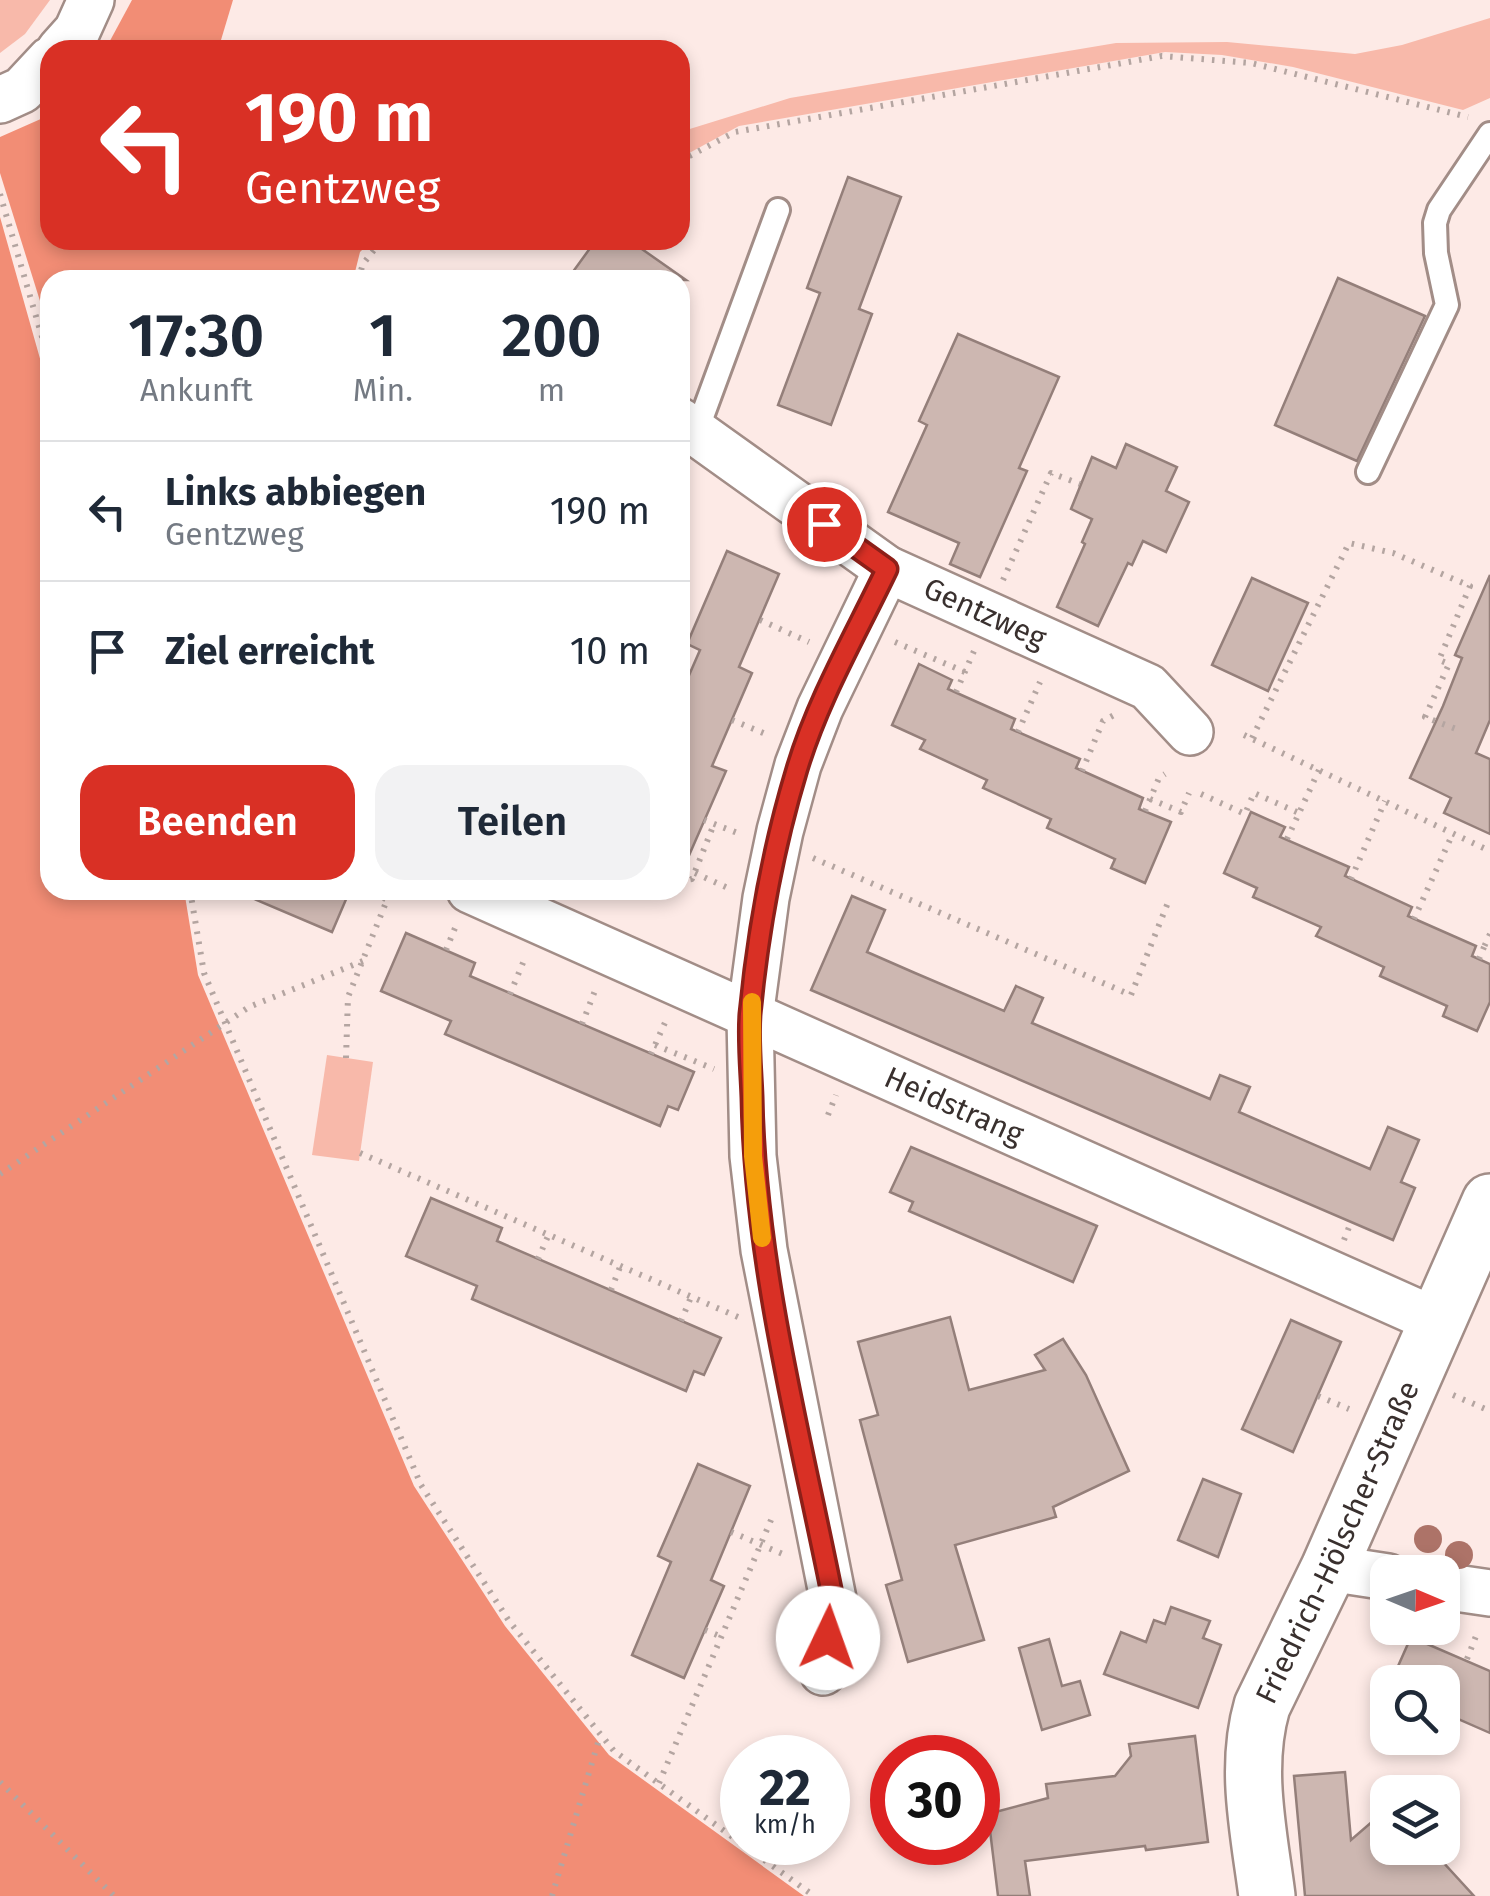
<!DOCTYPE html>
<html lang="de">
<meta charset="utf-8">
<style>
:root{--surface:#fff;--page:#f2f2f3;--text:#1f2937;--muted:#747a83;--line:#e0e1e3;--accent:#d93025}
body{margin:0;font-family:"Fira Sans",sans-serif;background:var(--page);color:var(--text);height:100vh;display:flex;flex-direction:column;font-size:38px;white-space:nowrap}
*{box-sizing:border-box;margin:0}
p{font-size:32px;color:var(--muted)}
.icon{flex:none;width:55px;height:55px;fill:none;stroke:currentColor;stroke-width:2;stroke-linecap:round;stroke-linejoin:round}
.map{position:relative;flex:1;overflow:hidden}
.panel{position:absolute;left:40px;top:270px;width:650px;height:630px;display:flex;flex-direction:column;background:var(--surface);border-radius:30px;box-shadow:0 5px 15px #0003}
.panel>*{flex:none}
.banner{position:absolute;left:40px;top:40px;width:650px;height:210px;border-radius:30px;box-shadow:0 5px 15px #0003;background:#d93025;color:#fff;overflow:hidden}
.needle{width:65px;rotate:92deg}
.buttons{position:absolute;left:1370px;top:1555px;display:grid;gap:20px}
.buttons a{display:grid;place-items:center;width:90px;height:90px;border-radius:20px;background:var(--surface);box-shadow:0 5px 15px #0003;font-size:50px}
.speed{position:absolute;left:720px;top:1735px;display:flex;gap:20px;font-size:50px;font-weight:700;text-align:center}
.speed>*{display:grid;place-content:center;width:130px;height:130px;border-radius:50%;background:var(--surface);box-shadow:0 5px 15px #0003;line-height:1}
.speed small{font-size:25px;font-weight:400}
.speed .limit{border:15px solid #d22;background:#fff;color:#111}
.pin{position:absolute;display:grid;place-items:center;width:85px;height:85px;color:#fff;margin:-42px;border:5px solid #fff;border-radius:50%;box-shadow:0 2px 10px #0007}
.me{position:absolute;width:110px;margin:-55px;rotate:3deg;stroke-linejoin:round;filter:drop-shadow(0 0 8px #0008)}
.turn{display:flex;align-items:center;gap:35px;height:210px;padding:0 40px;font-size:45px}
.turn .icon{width:130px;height:130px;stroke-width:2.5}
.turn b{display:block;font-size:70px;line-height:85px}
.eta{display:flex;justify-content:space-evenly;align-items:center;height:170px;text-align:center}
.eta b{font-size:60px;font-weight:600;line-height:70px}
.button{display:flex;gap:20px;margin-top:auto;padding:20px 40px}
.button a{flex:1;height:115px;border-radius:30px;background:var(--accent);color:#fff;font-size:40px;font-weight:600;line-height:115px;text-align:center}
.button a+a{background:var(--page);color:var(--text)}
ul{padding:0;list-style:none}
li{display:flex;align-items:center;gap:30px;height:140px;padding:0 40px;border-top:2px solid var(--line)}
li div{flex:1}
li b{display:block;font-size:38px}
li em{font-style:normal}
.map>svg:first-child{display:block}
.green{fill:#f8b9aa}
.forest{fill:#f28d75}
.building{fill:#cdb7b1;stroke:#947f7a;stroke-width:2.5}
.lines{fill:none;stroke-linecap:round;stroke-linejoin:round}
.service-casing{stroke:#a28d87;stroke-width:28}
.minor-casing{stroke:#a28d87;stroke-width:50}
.tertiary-casing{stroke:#a28d87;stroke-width:60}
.path{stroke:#b4a5a1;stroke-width:6;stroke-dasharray:2.5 8;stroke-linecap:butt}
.service{stroke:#fff;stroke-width:22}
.minor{stroke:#fff;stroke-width:45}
.tertiary{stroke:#fff;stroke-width:55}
.tree{fill:#ad7368}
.route-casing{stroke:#8d1f18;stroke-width:25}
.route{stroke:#d93025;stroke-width:18}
.slow{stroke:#f59e0b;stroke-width:18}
.labels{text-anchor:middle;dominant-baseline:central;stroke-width:9;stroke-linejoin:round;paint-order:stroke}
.street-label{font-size:30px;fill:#39302e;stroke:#fff}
</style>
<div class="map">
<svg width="1490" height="1896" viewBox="0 0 1490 1896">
<rect width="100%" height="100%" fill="#fdeae6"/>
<g class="green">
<path d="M 0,0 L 50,0 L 25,34 L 0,53 Z"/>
<path d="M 1490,18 L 1490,98 L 1463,110 L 1293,67 L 1222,55 L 1165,52 L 739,126 L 680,158 L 680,132 L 790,98 L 1116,43 L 1227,42 L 1355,54 L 1402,45 Z"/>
<path d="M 327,1055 L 373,1062 L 359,1161 L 312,1155 Z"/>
</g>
<g class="forest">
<path d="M 132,0 L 233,0 L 218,50 L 105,50 Z"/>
<path d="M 50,111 L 50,240 L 79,240 L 77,249 L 127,240 L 372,240 L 360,252 L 353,280 L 50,280 L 50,333 L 0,173 L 0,137 L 43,118 Z"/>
<path d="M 0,217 L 50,394 L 50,890 L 184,890 L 198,975 L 414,1486 L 505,1626 L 609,1755 L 804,1896 L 0,1896 Z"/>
</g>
<g class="building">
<path d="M 848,177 L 901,197 L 859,309 L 872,314 L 831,425 L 778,405 L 820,293 L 807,288 Z"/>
<path d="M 596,240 L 629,240 L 686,280 L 567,280 Z"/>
<path d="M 1338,278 L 1425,316 L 1357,461 L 1275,425 Z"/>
<path d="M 958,334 L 1059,377 L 1019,468 L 1027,471 L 980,577 L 950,564 L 959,543 L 888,512 L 927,425 L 919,421 Z"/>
<path d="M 1126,444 L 1177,467 L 1166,491 L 1189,502 L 1166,552 L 1143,541 L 1132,565 L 1128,563 L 1098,626 L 1057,607 L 1085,544 L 1082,542 L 1092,519 L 1071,509 L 1092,457 L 1116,468 Z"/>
<path d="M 727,551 L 779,574 L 739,667 L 752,673 L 712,766 L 726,771 L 680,876 L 680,696 L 700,650 L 687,644 Z"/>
<path d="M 1490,575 L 1490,720 L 1476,753 L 1490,759 L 1490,834 L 1444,813 L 1451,798 L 1410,778 L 1443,706 L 1462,658 L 1455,655 Z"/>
<path d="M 1252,578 L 1308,603 L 1268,691 L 1212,665 Z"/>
<path d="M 919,664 L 952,680 L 948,689 L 1015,719 L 1011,729 L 1080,759 L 1076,768 L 1143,798 L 1139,809 L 1171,822 L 1145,883 L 1111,868 L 1115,859 L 1047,828 L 1051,819 L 983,788 L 987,780 L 920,749 L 925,740 L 892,725 Z"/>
<path d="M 1251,812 L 1285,827 L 1280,837 L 1349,867 L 1345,876 L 1412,907 L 1408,916 L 1476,946 L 1472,956 L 1490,964 L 1490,1002 L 1477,1031 L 1443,1016 L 1447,1006 L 1380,976 L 1384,967 L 1316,936 L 1321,927 L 1253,897 L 1257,888 L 1224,873 Z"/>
<path d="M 233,890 L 350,890 L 332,932 Z"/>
<path d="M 852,896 L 885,910 L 867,952 L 915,973 L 1004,1011 L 1016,986 L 1043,998 L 1032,1023 L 1210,1099 L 1220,1075 L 1250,1087 L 1239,1112 L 1370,1169 L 1388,1127 L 1419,1140 L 1401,1182 L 1415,1188 L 1393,1240 L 811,990 Z"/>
<path d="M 406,933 L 475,963 L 470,976 L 694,1072 L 678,1110 L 668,1106 L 660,1126 L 445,1034 L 451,1021 L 381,991 Z"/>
<path d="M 911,1147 L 1097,1226 L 1073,1282 L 909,1211 L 913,1202 L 890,1192 Z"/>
<path d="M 431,1198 L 502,1228 L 497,1241 L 721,1338 L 704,1375 L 694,1371 L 686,1391 L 472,1299 L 477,1286 L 406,1256 Z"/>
<path d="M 950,1317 L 969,1390 L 1045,1370 L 1035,1355 L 1063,1339 L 1086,1375 L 1129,1471 L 1053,1507 L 1056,1517 L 955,1545 L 984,1640 L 908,1662 L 886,1585 L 902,1580 L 860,1420 L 878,1415 L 858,1342 Z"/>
<path d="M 1291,1320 L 1341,1342 L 1293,1452 L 1242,1429 Z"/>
<path d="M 698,1464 L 750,1486 L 711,1580 L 724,1586 L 684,1678 L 632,1655 L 671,1562 L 658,1556 Z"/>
<path d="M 1203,1479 L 1241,1494 L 1218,1557 L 1178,1540 Z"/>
<path d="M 1171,1607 L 1210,1621 L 1203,1638 L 1221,1645 L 1198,1708 L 1104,1674 L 1121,1632 L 1146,1642 L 1154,1620 L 1165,1624 Z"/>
<path d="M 1411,1637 L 1490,1671 L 1490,1733 L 1442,1712 L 1442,1682 L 1391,1682 Z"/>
<path d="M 1049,1639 L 1062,1686 L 1080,1681 L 1090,1715 L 1042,1730 L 1019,1648 Z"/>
<path d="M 1195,1736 L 1208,1842 L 1146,1850 L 1145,1846 L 1025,1861 L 1030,1896 L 998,1896 L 988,1814 L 1048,1798 L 1046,1784 L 1115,1776 L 1131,1756 L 1129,1744 Z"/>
<path d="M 1345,1772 L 1351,1840 L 1388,1808 L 1388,1848 L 1430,1848 L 1474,1896 L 1305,1896 L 1294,1776 Z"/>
</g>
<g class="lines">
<g class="service-casing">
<g id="service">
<path d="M 696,433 L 778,210"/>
<path d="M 1368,472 L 1447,305 L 1436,253 L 1435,223 L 1439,210 L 1490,134"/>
</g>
</g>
<g class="minor-casing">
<g id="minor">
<path d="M 60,50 L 77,31 L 91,0"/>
<path d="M 0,100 L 22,90 L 50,60"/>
<path id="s1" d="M 680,421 L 887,569 L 1148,687 L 1190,732"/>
<path id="s2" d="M 470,890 L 1439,1322"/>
<path d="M 1329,1568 L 1388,1577"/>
<path d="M 1442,1586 L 1490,1593"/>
<path d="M 823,1672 L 834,1604 L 764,1250 L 753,1156 L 750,1017 L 766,898 L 780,831 L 798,765 L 820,708 L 887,569"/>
</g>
</g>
<g class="tertiary-casing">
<g id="tertiary">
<path id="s3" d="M 1267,1896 C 1259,1833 1244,1768 1262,1706 L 1329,1568 L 1490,1202"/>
</g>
</g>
<g class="path">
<path d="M 680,161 L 735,132 L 1162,56 L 1251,63 L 1468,117"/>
<path d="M 0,194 L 50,364"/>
<path d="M 358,280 L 363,264 L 382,240"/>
<path d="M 1003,580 L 1051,473 L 1080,484"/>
<path d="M 760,620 L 809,642"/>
<path d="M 895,642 L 965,672"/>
<path d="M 956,692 L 974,651"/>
<path d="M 732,720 L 768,735"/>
<path d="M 1018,732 L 1040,682"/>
<path d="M 1244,735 L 1490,851"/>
<path d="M 1252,738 L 1349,543 L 1393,553 L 1470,586 L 1439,660 L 1449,664 L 1425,717 L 1456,729"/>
<path d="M 1082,771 L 1103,721 L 1114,715"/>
<path d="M 1201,794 L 1245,814 L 1254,793 L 1299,813"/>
<path d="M 1150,799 L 1181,812 L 1189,793"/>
<path d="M 1145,811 L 1159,778 L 1165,774"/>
<path d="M 704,820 L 740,834"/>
<path d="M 1287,839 L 1319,770"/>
<path d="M 813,858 L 1131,995 L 1169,900"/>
<path d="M 695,873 L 730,889"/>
<path d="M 1351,879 L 1385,801"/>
<path d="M 680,881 L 692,879 L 714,824"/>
<path d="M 190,890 L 204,973 L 421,1485 L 509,1621 L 614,1751 L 814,1896"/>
<path d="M 364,890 L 388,900"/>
<path d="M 1414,919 L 1453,833"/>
<path d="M 1490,934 L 1484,947 L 1490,950"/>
<path d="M 446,950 L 455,928"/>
<path d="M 1479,959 L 1484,947"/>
<path d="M 510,994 L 525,958"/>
<path d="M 582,1024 L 596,988"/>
<path d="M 655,1045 L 714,1069"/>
<path d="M 651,1054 L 667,1018"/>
<path d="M 346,1058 L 348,997 L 391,890"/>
<path d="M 828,1115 L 836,1095"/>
<path d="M 360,1153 L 738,1317"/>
<path d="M 0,1174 L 249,1007 L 363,961"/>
<path d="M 1344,1240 L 1351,1222"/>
<path d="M 538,1259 L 548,1236"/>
<path d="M 611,1290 L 620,1267"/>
<path d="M 681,1321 L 691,1297"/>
<path d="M 1453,1395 L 1490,1411"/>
<path d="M 1318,1396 L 1349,1409"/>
<path d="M 731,1532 L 785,1555"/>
<path d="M 705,1630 L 722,1637"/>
<path d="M 1467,1659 L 1478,1631"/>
<path d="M 0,1782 L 114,1896"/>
<path d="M 659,1783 L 774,1513"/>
<path d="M 552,1896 L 600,1736"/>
</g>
<use href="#service" class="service"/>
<use href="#minor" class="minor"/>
<use href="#tertiary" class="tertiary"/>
</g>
<g class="tree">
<circle cx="1428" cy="1539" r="14"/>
<circle cx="1459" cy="1555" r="14"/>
</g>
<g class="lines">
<g class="route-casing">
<path id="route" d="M 824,524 L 887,569 C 856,634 818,699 797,769 C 773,848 758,931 750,1014 C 748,1041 751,1070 752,1097 C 755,1268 801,1437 834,1604 L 828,1638"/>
</g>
<use href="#route" class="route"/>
<path class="slow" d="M 752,1002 L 753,1156 L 762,1238"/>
</g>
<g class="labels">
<g class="street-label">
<text stroke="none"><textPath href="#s1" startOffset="362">Gentzweg</textPath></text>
<text stroke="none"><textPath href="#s2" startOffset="530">Heidstrang</textPath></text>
<text stroke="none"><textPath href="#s3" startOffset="372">Friedrich-Hölscher-Straße</textPath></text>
</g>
</g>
</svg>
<div class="buttons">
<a><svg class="needle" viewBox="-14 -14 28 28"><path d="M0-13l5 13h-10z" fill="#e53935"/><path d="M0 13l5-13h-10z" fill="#747a83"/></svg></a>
<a><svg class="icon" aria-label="search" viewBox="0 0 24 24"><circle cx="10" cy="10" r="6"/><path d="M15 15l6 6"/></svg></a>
<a><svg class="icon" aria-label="layers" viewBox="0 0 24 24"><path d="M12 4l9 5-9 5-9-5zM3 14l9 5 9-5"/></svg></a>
</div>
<div class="speed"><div>22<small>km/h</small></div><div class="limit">30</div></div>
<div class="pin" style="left:824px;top:524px;background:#d93025"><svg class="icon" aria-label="arrive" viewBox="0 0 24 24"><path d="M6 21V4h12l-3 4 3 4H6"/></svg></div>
<svg class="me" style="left:828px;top:1638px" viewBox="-20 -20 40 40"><circle r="19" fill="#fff"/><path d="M0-13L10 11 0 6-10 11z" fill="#d93025"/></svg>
<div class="banner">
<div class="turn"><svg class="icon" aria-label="left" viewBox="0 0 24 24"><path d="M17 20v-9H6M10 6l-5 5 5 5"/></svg><div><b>190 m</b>Gentzweg</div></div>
</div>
<section class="panel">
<div class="eta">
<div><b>17:30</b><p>Ankunft</p></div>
<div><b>1</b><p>Min.</p></div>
<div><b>200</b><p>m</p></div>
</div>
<ul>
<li><svg class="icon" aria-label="left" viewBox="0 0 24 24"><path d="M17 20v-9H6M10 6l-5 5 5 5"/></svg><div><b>Links abbiegen</b><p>Gentzweg</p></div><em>190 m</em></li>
<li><svg class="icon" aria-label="arrive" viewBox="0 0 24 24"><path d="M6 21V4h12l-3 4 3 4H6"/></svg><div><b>Ziel erreicht</b></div><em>10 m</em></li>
</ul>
<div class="button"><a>Beenden</a><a>Teilen</a></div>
</section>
</div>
